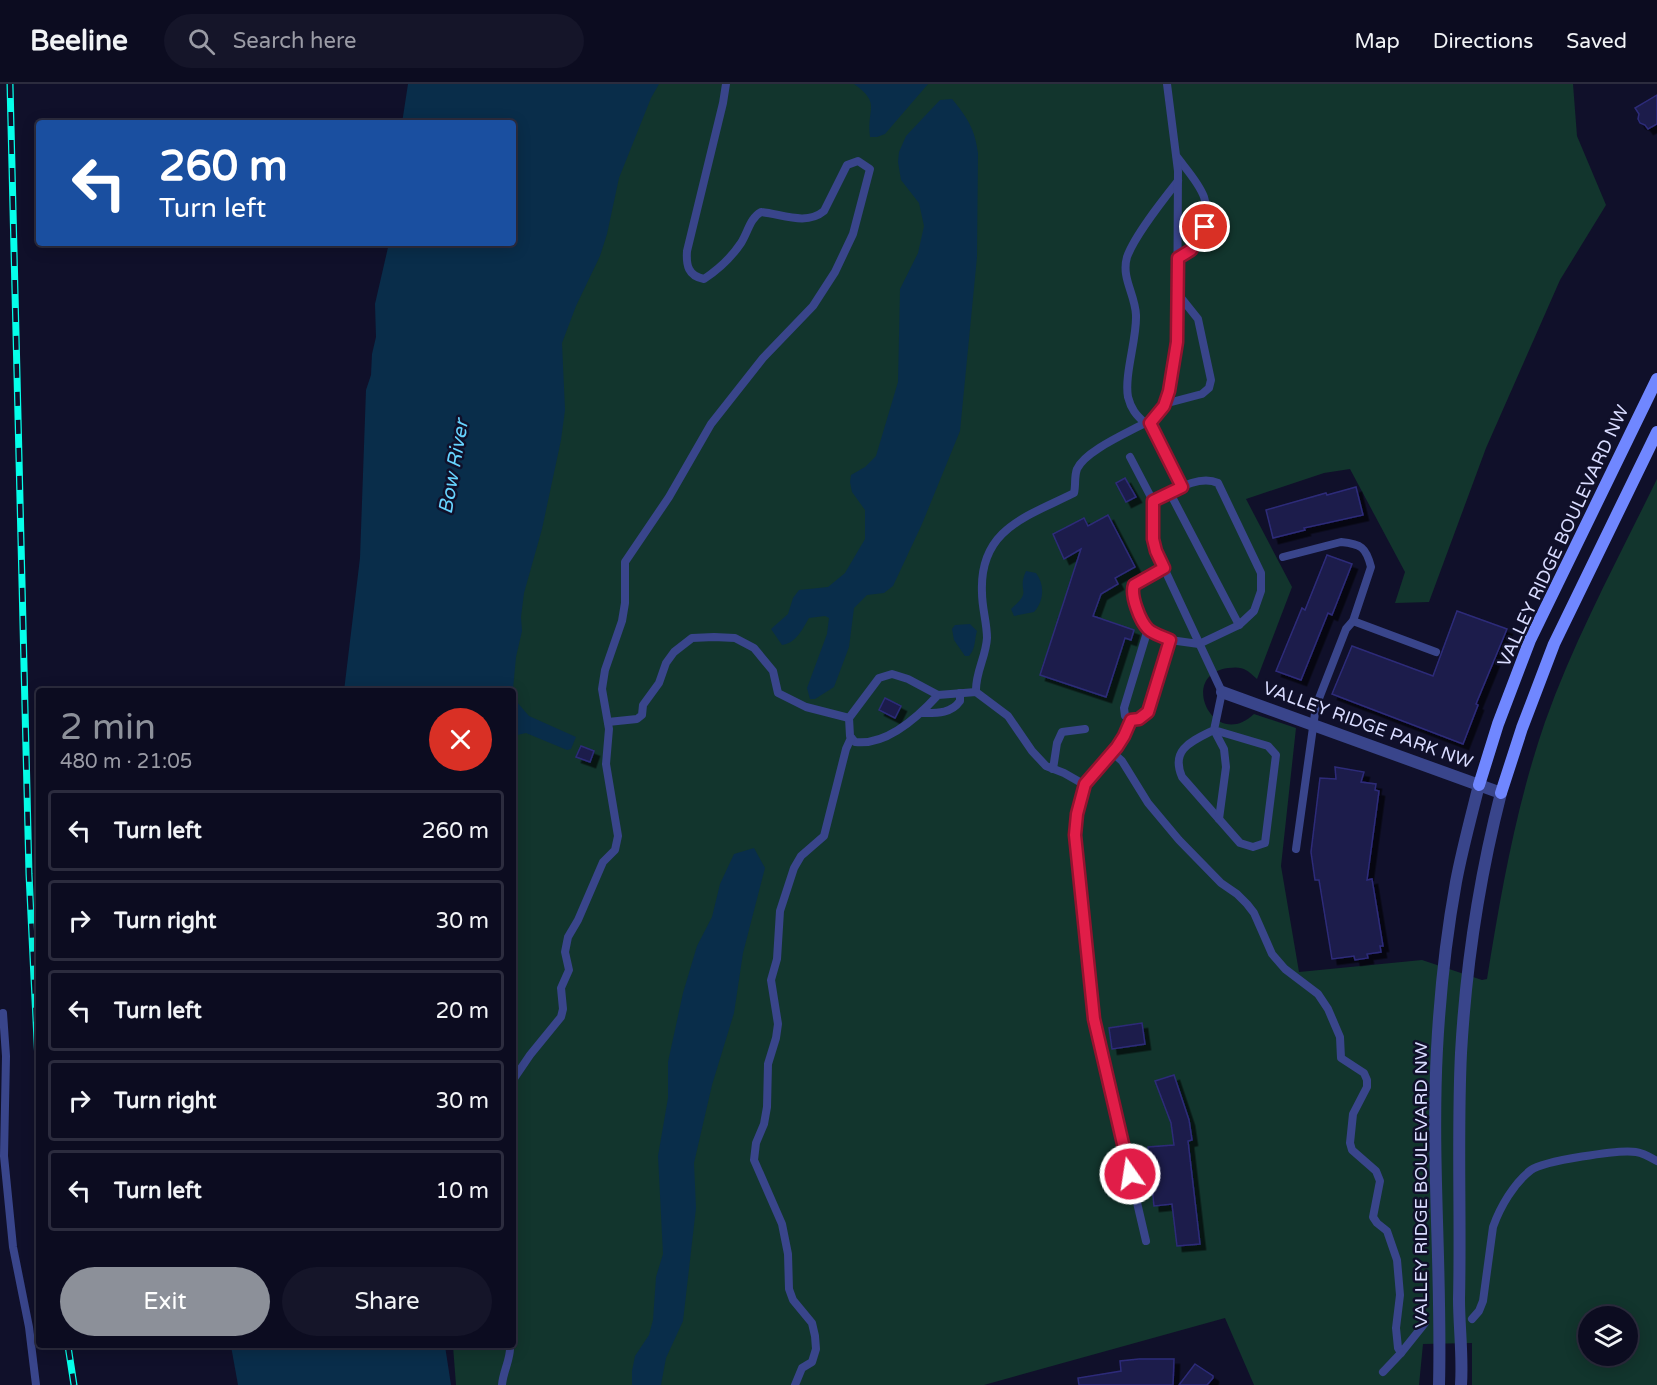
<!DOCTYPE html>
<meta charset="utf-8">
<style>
:root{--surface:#0c0c20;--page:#151529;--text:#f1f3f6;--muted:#9a9ba5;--line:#2c2c3e;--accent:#8c9099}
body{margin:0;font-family:"Varela Round",sans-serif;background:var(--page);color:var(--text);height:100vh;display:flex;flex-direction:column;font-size:22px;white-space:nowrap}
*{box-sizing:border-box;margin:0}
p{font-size:20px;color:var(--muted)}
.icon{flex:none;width:33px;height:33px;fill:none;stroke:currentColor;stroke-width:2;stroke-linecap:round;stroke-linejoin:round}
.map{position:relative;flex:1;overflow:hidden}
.panel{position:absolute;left:36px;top:604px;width:480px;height:660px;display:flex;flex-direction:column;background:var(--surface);border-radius:6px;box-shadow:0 3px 15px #0003,0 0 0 2px var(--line)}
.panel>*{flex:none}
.banner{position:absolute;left:36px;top:36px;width:480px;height:126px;border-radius:6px;box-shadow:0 3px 15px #0003,0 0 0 2px var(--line);background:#1a4fa0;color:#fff;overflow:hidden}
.buttons{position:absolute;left:1578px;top:1222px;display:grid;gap:12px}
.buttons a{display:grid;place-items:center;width:60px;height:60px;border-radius:50%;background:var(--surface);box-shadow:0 3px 15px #0003,0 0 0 2px var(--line);font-size:30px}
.pin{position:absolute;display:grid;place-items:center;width:51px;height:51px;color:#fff;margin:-26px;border:3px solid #fff;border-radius:50%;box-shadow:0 2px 6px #0007}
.me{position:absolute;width:66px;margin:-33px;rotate:347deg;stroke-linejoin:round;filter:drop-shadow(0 0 4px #0008)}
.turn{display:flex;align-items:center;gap:21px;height:126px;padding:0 24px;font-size:27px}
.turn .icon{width:78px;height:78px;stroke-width:2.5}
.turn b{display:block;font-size:42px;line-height:51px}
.round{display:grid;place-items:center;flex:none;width:63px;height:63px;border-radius:32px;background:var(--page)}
.overview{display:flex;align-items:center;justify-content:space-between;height:102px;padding:0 24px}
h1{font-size:36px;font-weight:600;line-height:45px;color:var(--accent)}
.action{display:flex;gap:12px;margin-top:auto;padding:12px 24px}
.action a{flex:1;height:69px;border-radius:36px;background:var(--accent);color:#fff;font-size:24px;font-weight:600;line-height:69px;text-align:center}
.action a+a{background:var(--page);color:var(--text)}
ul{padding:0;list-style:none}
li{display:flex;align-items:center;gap:18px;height:81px;margin:0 12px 9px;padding:0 12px;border:3px solid var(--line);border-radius:6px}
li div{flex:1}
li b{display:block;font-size:22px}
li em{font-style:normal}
header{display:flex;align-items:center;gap:36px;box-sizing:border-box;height:84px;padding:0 30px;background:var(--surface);border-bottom:2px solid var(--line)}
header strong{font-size:28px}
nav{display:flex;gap:33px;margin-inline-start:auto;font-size:21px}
.search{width:420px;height:54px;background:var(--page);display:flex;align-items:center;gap:15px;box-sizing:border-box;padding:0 21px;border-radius:33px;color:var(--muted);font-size:22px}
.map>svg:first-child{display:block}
.green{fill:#12352d;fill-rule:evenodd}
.water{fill:#092d4a}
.building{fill:#1c1b4c;stroke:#2d2c79;stroke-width:1.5;filter:url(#shadow)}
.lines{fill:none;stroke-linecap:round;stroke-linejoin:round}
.lane{stroke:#39458b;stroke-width:8}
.street{stroke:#39458b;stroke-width:12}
.secondary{stroke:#7087ff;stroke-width:12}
.rail-casing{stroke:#05ffea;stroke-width:7}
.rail{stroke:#10102a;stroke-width:4.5;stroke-dasharray:14;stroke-linecap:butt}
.route-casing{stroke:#92132f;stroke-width:15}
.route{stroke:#e11d48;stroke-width:10}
.labels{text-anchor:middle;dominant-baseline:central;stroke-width:5;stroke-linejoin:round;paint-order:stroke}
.street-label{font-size:18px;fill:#d9dcff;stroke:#10102a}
.water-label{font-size:20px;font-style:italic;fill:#67d4ff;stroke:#10102a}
</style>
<header>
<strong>Beeline</strong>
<div class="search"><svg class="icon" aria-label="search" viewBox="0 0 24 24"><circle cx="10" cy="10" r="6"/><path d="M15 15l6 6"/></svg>Search here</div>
<nav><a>Map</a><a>Directions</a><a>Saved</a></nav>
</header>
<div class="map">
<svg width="1657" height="1301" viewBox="0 0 1657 1301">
<defs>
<filter id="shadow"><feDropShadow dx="5.5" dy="5.5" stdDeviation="0" flood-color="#0009"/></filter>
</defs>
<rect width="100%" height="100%" fill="#10102a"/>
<path class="green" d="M 645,0 L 1573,0 L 1577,52 L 1606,121 L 1560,196 L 1486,364 L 1429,518 L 1395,519 L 1405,488 L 1350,385 L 1324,389 L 1246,415 L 1292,503 L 1257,595 C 1246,585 1243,582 1228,584 C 1177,591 1214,668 1254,630 L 1296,644 L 1281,782 L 1299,888 L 1422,876 L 1482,896 L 1487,895 C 1501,808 1516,722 1545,638 C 1575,554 1618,475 1657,395 L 1657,1301 L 1472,1301 L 1472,1259 L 1423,1260 L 1419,1301 L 1254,1301 L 1225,1234 L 984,1301 L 456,1301 L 453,1262 L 513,1262 L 513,608 L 496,607 L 551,247 ZM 1588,1233 L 1628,1233 L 1628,1272 L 1588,1272 Z"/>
<g class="water">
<path d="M 408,0 L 659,0 L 651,14 L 619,94 L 607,150 L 600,172 L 576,222 L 562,259 L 565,326 L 561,356 L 542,445 L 524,509 L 521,533 L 522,547 L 516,573 L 513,605 L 516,617 L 529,632 L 576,653 L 571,665 L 567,666 L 526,649 L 513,652 L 513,608 L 344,607 L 360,474 L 366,306 L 371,291 L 372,270 L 376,253 L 375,220 L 389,159 L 513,159 L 513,39 L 402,39 Z"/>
<path d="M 854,0 L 928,0 L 885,50 L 877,53 L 870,53 C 866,24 882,20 854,0 Z"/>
<path d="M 952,15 C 967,33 975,45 978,69 L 977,173 L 960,347 L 922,440 L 893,502 L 884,509 L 867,511 L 854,524 L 849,563 L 834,603 L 815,615 L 810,615 L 807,604 L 827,550 L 829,534 L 825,532 L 809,534 C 802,546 796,559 782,561 L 771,545 L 788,530 L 793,514 L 799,506 L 828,503 L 845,489 L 865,455 L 865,426 L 852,408 L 850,398 L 851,391 L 865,383 L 876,372 L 898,298 L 900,205 L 918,169 L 924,142 L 919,119 L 901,96 L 898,78 L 899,68 L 906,52 L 940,16 Z"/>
<path d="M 1026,487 L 1036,489 C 1045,501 1044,517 1034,528 L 1014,532 L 1011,525 C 1034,505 1016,509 1026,487 Z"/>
<path d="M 970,540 L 977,547 C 974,557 976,564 969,572 L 965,572 L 954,556 L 952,545 L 955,541 Z"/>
<path d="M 754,764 L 765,784 L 743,869 L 734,929 L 712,1001 L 694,1079 L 696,1124 L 683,1237 L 666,1274 L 661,1301 L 632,1301 L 632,1287 L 635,1272 L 649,1251 L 653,1236 L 656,1193 L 663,1170 L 658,1072 L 668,1014 L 668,978 L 683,909 L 697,862 L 712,833 L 720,800 L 734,770 Z"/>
<path d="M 231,1262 L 445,1262 L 451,1301 L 238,1301 Z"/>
</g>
<g class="building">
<path d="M 1657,11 L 1657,40 L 1648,45 L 1645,41 L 1640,39 L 1638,35 L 1639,30 L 1635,24 Z"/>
<path d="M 1125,394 L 1136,413 L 1126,418 L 1116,399 Z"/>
<path d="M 1356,403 L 1363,431 L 1304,444 L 1305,446 L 1273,454 L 1266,426 L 1326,409 L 1327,411 Z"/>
<path d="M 1108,431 L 1135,483 L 1115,494 L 1118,500 L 1101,510 L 1093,532 L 1134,546 L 1131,556 L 1125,554 L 1106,613 L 1040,591 L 1081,465 L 1064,475 L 1053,450 L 1084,434 L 1088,442 Z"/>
<path d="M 1327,471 L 1352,480 L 1332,531 L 1328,529 L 1301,596 L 1276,587 L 1302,524 L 1305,526 Z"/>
<path d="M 1457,527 L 1507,545 L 1476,620 L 1478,621 L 1463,660 L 1332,610 L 1352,562 L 1433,592 Z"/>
<path d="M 885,614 L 901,622 L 895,634 L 879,626 Z"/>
<path d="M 581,662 L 594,667 L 590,678 L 576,673 Z"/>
<path d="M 1335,683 L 1364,688 L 1361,698 L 1376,700 L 1375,706 L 1379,707 L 1367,796 L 1372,795 L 1383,862 L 1380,862 L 1381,868 L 1367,870 L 1368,874 L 1355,876 L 1354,872 L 1332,875 L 1319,796 L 1315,796 L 1311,768 L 1320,694 L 1336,695 Z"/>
<path d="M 1142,939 L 1145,960 L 1112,965 L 1109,944 Z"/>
<path d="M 1174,991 L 1189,1036 L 1192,1056 L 1188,1057 L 1200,1160 L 1177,1162 L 1172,1120 L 1154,1122 L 1148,1063 L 1174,1061 L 1171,1039 L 1155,997 Z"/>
<path d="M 1139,1275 L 1174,1275 L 1173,1301 L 1079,1301 L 1078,1294 L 1121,1287 L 1120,1277 Z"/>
<path d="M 1195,1280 L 1213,1292 L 1213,1294 L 1207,1301 L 1179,1301 Z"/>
</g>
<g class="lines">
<g class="lane">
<path d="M 1177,73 C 1186,85 1199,99 1204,113 C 1213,139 1199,161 1178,174"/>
<path d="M 1164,320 L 1202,310 L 1209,304 L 1211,296 L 1198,235 L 1178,210"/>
<path d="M 1145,339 C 1136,331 1131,325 1128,313 C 1124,291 1137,255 1136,231 C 1135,210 1121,194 1127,173 C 1135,151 1163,116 1178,97"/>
<path d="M 1150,339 L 1164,322 L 1169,307 L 1177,258 L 1178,87 L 1167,0"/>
<path d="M 1130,373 L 1153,417 L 1153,455 L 1156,467 L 1222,608 L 1214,646 C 1192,657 1170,665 1182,693 L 1240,759 L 1253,763 L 1265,759 L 1276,671 L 1268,662 L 1214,646"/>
<path d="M 1170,409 L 1239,541"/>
<path d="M 1153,417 C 1172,408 1198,390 1218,399 L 1261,489 L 1261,507 L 1254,527 L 1239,541 L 1199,560 L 1170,556 L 1148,545 L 1133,516 L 1131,507 L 1134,501 L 1164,484"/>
<path d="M 1283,473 L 1341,458 C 1361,460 1366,463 1371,483 L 1353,537 L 1346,545 L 1316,622 L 1296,765"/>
<path d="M 1353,537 L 1436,568"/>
<path d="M 976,608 C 975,589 986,573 987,554 C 987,539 982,524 982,509 C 979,445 1026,433 1074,409 C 1076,401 1074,393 1077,385 C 1085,367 1127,349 1145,339 L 1150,339 L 1154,344 L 1182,403"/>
<path d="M 938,611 C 918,633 887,662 855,658 L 850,652 L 849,634 L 879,594 L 892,590 L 908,595 L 938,611 L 976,608 L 1008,632 L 1032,667 L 1046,682 L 1064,689 L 1085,701"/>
<path d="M 922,629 C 936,629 951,630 960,617 L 960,609"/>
<path d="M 1131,636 L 1124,652 L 1085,701 L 1077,730 L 1075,751 L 1094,935 L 1146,1157"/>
<path d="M 1131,636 L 1125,632 L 1124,624 L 1148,545"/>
<path d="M 1131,636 L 1139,635 L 1147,628 L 1170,556"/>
<path d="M 608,638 L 637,635 L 642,631 L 643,621 L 659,599 L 666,579 L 674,568 L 692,554 L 714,553 L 735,554 L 754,564 L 773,587 L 778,609 L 806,623 L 849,634"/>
<path d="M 1214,646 L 1224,665 L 1226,683 L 1219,735"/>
<path d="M 1112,668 L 1122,677 L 1148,719 L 1179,756 L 1221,799 L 1237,810 L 1247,820 L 1254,829 L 1272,870 L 1285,885 L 1318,910 L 1328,925 L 1340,953 L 1341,974 L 1364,989 L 1367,996 L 1367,1003 L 1353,1030 L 1350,1059 L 1352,1066 L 1376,1087 L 1380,1097 L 1373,1133 L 1377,1139 L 1387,1147 L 1397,1176 L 1400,1211 L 1396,1244 L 1398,1264 L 1401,1269 L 1425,1239"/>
<path d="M 1053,685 L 1057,659 L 1062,648 L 1085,645"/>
<path d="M 3,929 L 6,972 L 4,1072 L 13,1163 L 29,1243 L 36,1301"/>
<path d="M 513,996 L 530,971 L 561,933 L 563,925 L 561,904 L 569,886 L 565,868 L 568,853 L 578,836 L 603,778 L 615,766 L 618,752 L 606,680 L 609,645 L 602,605 L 605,586 L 622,537 L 625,519 L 625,478 L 669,413 L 711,340 L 763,274 L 813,222 L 835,188 L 853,150 L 870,85 L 858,77 L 847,81 L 824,127 C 806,142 782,130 761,128 C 750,134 748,148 741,159 C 731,174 719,185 704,195 C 688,192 686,181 687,167 L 723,19 L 726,0"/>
<path d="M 1472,1235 L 1479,1227 L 1483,1217 L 1493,1143 C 1500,1123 1514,1099 1531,1086 C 1543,1077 1620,1065 1636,1068 C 1643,1069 1650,1073 1657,1077"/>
<path d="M 1383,1288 L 1401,1269"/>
<path d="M 502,1301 C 503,1287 511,1275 510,1262"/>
<path d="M 795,1301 L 802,1284 L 812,1278 L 816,1265 L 815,1252 L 812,1239 L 793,1216 L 789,1205 L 788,1170 L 782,1140 L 754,1076 L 756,1059 L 764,1040 L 767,1023 L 768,980 L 776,954 L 778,940 L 771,896 L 777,875 L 780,827 L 794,784 L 801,772 L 824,752 L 846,665 L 851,654"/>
</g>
<g class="street">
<path d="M 1222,608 L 1501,709 C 1479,795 1466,881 1461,969 C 1457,1051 1461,1133 1459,1215 C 1459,1243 1463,1272 1461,1301"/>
<path d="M 1439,1301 C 1442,1189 1431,1077 1437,965 C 1440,909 1446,853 1456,798 C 1462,766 1471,733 1479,701"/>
</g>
<g class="secondary">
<path d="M 1479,701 L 1498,640 L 1530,556 L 1657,295"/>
<path d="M 1501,709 L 1522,644 L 1554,560 L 1657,348"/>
</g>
<g class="rail-casing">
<g id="rail">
<path d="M 10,0 L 29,790 L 39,998"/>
<path d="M 68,1262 L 74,1301"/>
</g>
</g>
<use href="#rail" class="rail"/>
</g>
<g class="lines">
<g class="route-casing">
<path id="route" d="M 1130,1090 L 1094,935 L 1075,751 L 1077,730 L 1085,700 L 1117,663 L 1124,652 L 1131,636 L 1139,635 L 1148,628 L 1170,556 C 1164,553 1153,550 1148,545 C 1140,537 1130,511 1134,501 L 1164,484 L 1156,467 L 1153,455 L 1153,417 L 1182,403 L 1150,339 L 1164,322 L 1169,307 L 1177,258 L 1178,174 L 1191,166 L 1205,143"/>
</g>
<use href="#route" class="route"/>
</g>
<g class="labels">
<g class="street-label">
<text transform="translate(1563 452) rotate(-65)">VALLEY RIDGE BOULEVARD NW</text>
<text transform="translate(1368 641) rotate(20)">VALLEY RIDGE PARK NW</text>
<text transform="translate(1421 1101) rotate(-90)">VALLEY RIDGE BOULEVARD NW</text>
</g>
<g class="water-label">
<text transform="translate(454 383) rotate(-80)">Bow River</text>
</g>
</g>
</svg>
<div class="buttons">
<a><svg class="icon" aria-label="layers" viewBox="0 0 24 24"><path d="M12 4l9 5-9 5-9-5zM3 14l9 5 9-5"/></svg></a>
</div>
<div class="pin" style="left:1205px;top:143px;background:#d93025"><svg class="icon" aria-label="arrive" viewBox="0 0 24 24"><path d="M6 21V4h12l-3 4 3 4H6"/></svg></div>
<svg class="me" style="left:1130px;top:1090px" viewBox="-20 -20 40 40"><circle r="17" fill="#e11d48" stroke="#fff" stroke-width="3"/><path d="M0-11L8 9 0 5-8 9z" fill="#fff"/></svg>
<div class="banner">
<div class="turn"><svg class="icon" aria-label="left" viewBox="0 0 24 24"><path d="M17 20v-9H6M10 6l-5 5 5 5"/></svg><div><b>260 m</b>Turn left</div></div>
</div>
<section class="panel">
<div class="overview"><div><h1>2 min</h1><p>480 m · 21:05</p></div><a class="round" style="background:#d93025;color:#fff"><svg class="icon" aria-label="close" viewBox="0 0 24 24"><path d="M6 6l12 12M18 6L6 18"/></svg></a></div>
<ul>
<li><svg class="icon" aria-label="left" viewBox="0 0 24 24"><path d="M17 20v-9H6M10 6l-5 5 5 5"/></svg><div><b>Turn left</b></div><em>260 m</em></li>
<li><svg class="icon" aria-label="right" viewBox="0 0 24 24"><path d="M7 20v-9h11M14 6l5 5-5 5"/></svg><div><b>Turn right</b></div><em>30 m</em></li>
<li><svg class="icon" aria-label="left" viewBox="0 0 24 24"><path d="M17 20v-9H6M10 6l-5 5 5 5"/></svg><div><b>Turn left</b></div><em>20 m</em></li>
<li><svg class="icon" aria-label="right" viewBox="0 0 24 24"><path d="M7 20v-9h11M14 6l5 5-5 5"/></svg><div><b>Turn right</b></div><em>30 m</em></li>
<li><svg class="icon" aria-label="left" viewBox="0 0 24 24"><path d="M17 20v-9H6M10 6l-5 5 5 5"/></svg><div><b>Turn left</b></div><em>10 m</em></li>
</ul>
<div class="action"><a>Exit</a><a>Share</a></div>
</section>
</div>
